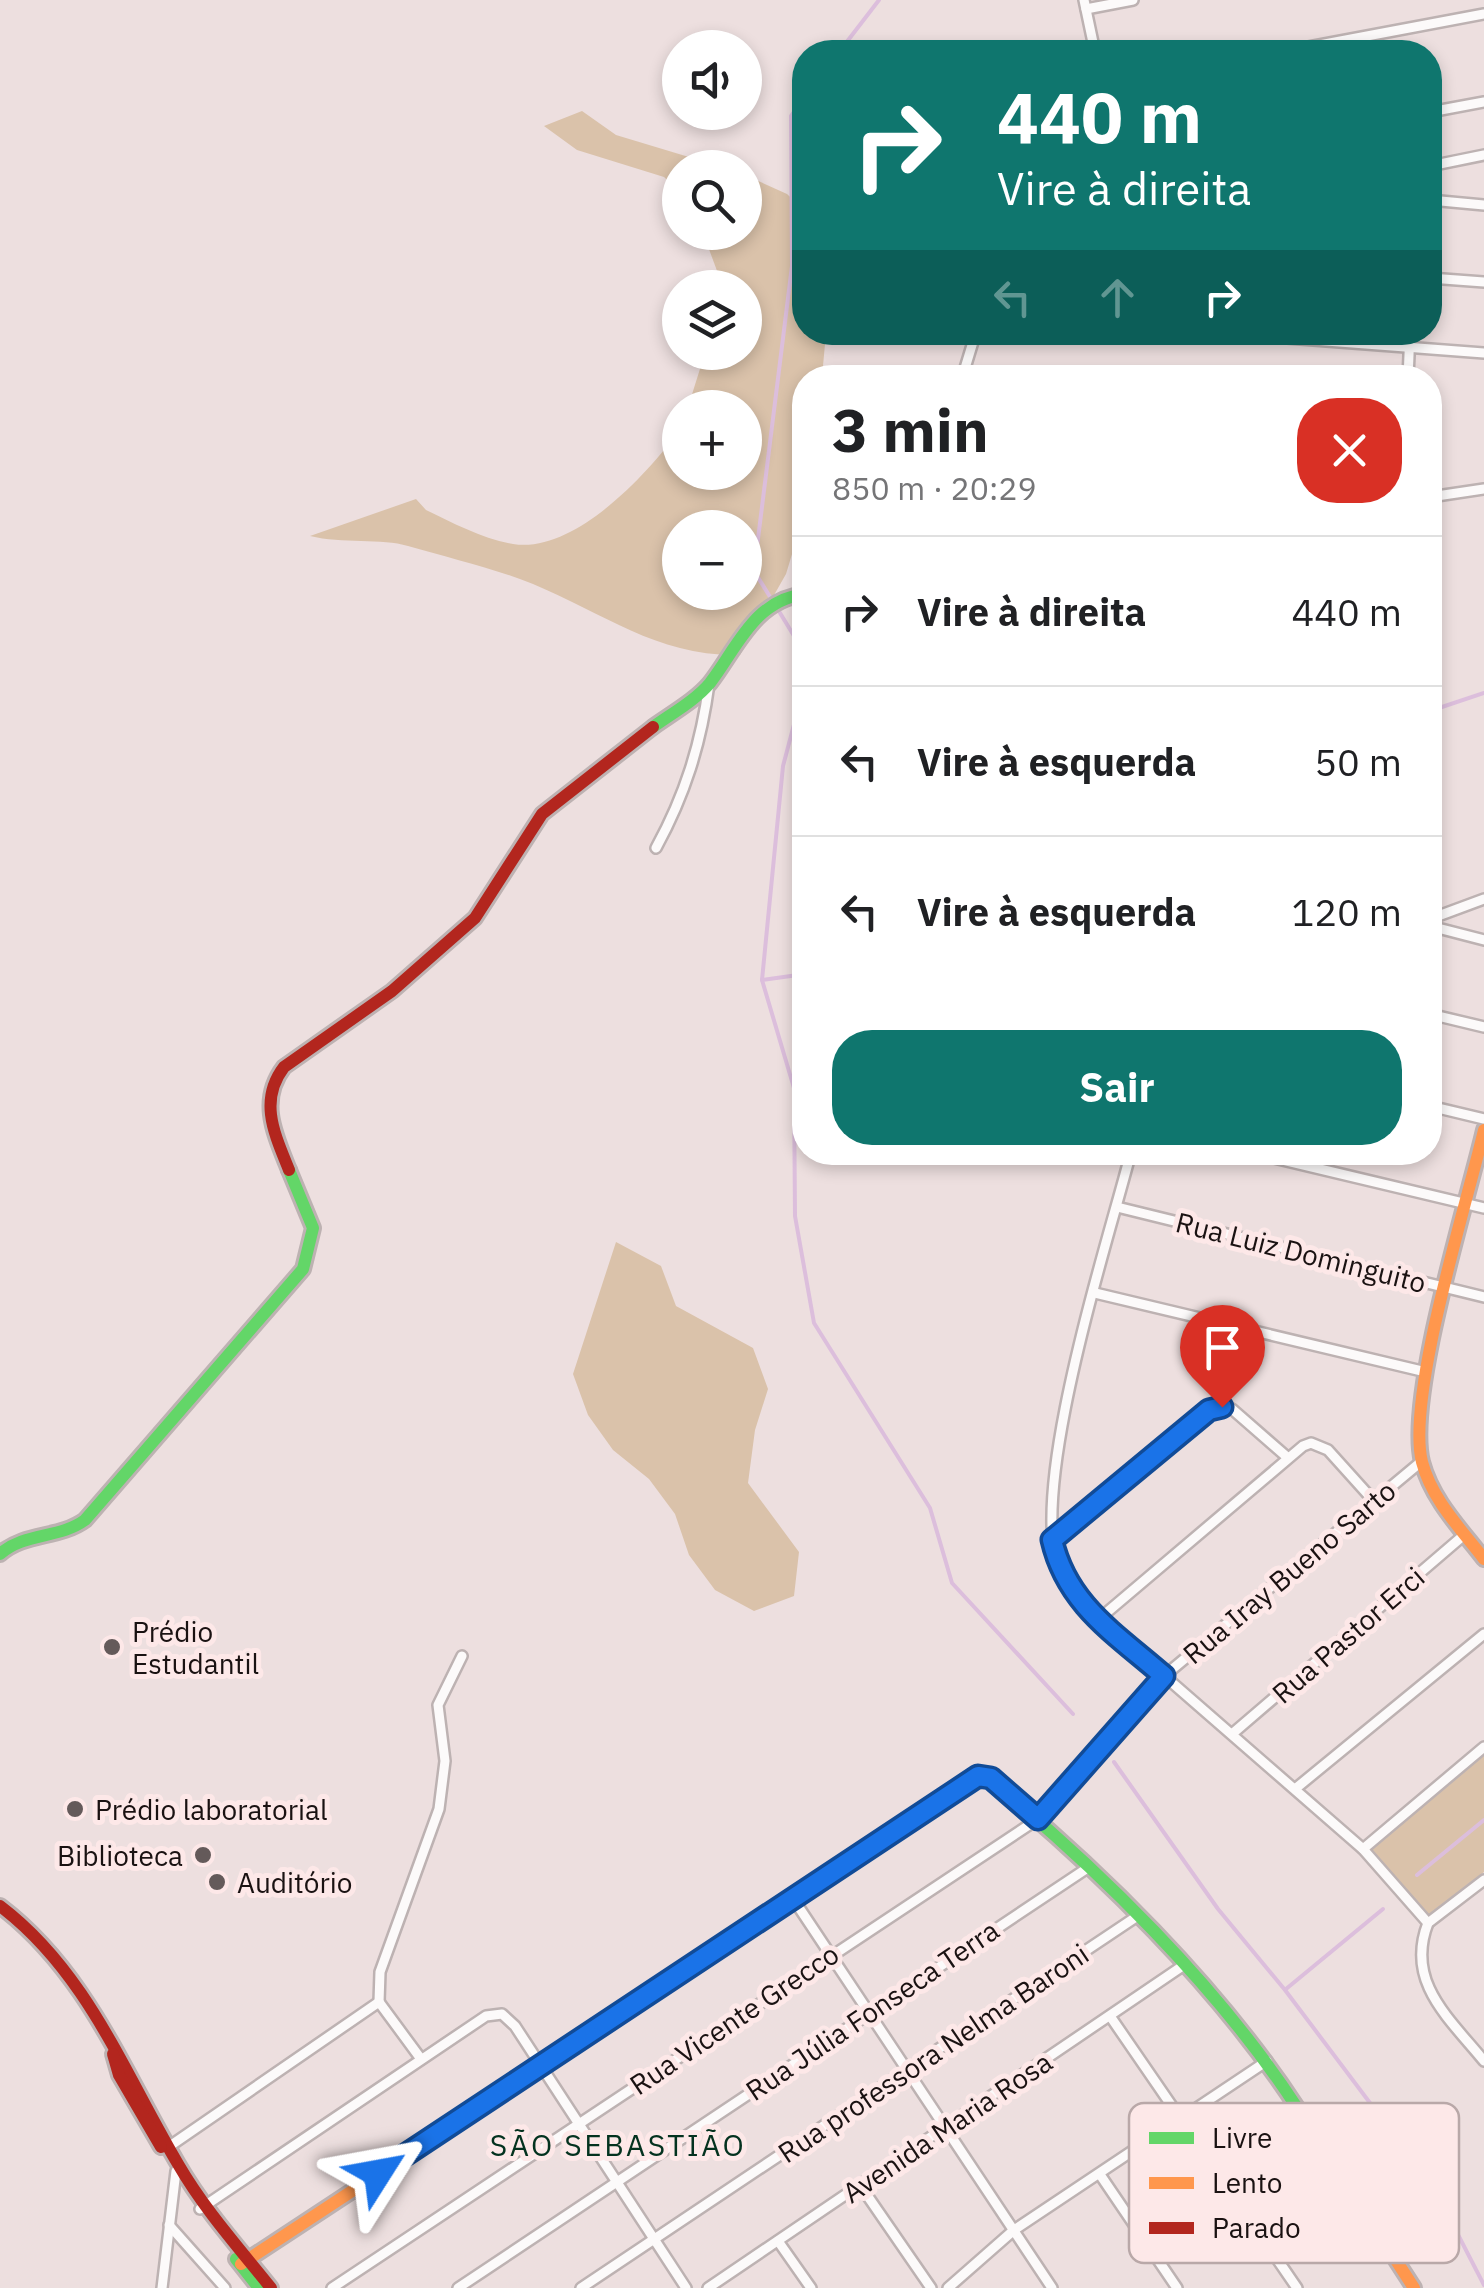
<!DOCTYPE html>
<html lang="pt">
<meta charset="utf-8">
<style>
:root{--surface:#fff;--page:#f6f6f6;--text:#202124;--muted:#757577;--line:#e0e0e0;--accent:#0f766e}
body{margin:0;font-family:"IBM Plex Sans",sans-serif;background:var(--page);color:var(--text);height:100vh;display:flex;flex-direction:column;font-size:38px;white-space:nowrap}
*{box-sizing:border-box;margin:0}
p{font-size:32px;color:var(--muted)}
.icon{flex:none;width:55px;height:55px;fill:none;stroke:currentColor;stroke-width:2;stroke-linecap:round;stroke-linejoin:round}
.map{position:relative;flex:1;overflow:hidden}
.panel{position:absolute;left:792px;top:365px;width:650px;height:800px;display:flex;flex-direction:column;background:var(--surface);border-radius:40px;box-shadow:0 5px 15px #0003}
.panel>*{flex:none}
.hud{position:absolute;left:792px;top:40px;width:650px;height:305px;border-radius:40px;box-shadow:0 5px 15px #0003;background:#0f766e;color:#fff;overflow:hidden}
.fabs{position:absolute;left:662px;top:30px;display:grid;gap:20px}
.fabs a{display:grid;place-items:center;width:100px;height:100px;border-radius:50%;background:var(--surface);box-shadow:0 5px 15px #0003;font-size:50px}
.pin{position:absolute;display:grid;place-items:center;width:85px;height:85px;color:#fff;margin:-102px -42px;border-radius:50% 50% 50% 0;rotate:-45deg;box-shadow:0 0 10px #0007}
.pin .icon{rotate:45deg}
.me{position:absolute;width:110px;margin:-55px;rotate:56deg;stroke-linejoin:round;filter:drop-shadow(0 0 8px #0008)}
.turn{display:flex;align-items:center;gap:35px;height:210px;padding:0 40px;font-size:45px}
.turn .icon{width:130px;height:130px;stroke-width:2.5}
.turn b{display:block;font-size:70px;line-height:85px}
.lanes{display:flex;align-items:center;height:95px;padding:0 40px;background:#0003;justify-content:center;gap:50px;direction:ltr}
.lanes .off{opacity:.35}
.round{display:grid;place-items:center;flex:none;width:105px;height:105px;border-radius:40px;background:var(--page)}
.summary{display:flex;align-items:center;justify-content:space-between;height:170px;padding:0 40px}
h1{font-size:60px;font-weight:700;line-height:75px}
.action{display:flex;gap:20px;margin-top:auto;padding:20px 40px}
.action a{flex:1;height:115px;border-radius:40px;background:var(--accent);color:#fff;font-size:40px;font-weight:700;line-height:115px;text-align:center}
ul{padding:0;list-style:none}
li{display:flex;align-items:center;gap:30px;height:150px;padding:0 40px;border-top:2px solid var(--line)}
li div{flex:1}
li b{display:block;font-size:38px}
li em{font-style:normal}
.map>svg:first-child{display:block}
.green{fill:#dac2aa;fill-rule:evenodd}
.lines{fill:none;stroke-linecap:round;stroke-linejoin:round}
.stream{stroke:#dcbedc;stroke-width:4}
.street-casing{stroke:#bdb2b2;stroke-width:14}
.fast-casing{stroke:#bdb2b2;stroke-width:18}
.slow-casing{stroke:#bdb2b2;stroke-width:18}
.jam-casing{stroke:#bdb2b2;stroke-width:18}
.street{stroke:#fcfafa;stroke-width:9}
.fast{stroke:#63d668;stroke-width:12}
.slow{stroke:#ff974d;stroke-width:12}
.jam{stroke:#b3261e;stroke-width:12}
.route-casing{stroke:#114b97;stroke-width:25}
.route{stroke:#1a73e8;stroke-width:18}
.poi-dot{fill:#645a5a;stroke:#fde8e8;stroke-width:4}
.labels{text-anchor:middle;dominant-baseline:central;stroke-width:10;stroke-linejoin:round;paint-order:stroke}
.street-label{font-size:28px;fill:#1a1212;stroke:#fde8e8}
.poi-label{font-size:28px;fill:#1a1212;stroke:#fde8e8;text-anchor:start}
.neighbourhood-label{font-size:30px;letter-spacing:2.5px;fill:#04321f;stroke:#fde8e8}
.key{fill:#fde8e8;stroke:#b9a8a8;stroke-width:2.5}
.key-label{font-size:28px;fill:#1a1212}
</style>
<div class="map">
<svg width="1484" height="2288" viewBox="0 0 1484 2288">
<rect width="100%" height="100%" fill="#eddfdf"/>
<g class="green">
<path d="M 582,111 L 616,135 L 722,167 L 680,168 L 680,192 L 664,177 L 577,150 L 544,126 Z"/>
<path d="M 745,175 L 787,194 L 805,211 L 805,332 L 826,333 L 822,377 L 805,378 L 805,511 L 786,574 L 740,655 C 659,657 605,614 533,584 C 493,568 449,558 408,546 C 382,538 342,544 310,536 L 416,499 L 426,510 C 453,523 483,539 513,544 C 574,554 648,474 680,429 L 680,472 L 745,472 L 745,408 L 688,407 L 705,353 L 745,352 L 745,288 L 723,287 L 703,233 L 745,232 ZM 680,528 L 745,528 L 745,592 L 680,592 Z"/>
<path d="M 616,1242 L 661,1266 L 676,1306 L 753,1348 L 768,1389 L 755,1430 L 748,1483 L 799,1552 L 794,1596 L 754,1611 L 715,1590 L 689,1555 L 675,1514 L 649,1479 L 613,1450 L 588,1415 L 573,1374 Z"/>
<path d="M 1484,1754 L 1484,1872 L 1428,1916 L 1368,1848 Z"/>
</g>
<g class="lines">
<g class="stream">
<path d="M 839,52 L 879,0"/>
<path d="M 772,600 L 754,571 L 792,266 L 791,116 L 805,97"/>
<path d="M 777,608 L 805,654"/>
<path d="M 805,683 L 783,766 L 762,980 L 794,1088 L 795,1216 L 814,1323 L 930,1508 L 952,1583 L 1073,1714"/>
<path d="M 1430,711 L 1484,693"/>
<path d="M 762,980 L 805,974"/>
<path d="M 1114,1762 L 1218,1909 L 1285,1990 L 1434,2188 L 1484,2285"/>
<path d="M 1417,1875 L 1484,1820"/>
<path d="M 1286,1989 L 1383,1909"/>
</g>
<g class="street-casing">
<g id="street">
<path d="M 1084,0 L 1095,52"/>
<path d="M 1086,9 L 1133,0"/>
<path d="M 1282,52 L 1484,14"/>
<path d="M 1430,112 L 1484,102"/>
<path d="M 1430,166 L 1484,155"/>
<path d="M 1430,200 L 1484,205"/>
<path d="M 1430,278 L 1484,282"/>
<path d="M 1209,332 L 1484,353"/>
<path d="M 962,378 L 976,332"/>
<path d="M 1408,378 L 1410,332"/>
<path d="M 1430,497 L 1484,489"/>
<path d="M 656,848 C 685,795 701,744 709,684"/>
<path d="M 1430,919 L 1484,899"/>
<path d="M 1430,926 L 1484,940"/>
<path d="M 1430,1014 L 1484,1027"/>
<path d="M 1430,1106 L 1484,1119"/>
<path d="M 1131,1152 C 1108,1242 1026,1494 1060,1572 C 1068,1591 1084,1605 1099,1619 L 1363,1849 L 1428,1923 C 1405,1982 1449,2018 1484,2061"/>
<path d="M 1249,1152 L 1484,1208"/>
<path d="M 1117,1207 L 1484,1297"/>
<path d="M 1095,1293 L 1426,1372"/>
<path d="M 1052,1540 L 1209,1410 L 1232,1409 L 1287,1457"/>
<path d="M 1099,1619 L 1303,1446 L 1311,1443 L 1328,1450 L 1373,1500"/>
<path d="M 1232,1734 L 1464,1535"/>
<path d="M 1295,1789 L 1484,1634"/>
<path d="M 1363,1849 L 1484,1747"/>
<path d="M 794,1900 L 1052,2288"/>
<path d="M 1428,1923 L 1484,1880"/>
<path d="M 379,2002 L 380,1972 L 439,1809 L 445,1761 L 438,1705 L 462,1656"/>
<path d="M 379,2002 L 421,2059"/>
<path d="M 1110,2016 L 1297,2288"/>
<path d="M 167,2148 L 379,2002"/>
<path d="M 1101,2176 L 1177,2288"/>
<path d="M 860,2185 L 931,2288"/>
<path d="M 200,2209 L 486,2016 L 502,2014 L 515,2026 L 686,2288"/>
<path d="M 169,2225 L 225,2288"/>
<path d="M 778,2241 L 811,2288"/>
<path d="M 162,2288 L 176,2171 L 180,2169"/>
<path d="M 332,2288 L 1038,1819 L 1164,1676 L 1422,1461"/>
<path d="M 458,2288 L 1089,1867"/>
<path d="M 581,2288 L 1136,1917"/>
<path d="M 708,2288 L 1184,1965"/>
<path d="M 948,2288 L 1014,2230 L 1267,2061"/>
</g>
</g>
<g class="fast-casing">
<g id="fast">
<path d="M 653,727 C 671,714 696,700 710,683 C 737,648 754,600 805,594"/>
<path d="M 0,1554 C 25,1532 59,1539 85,1520 L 303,1269 L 313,1228 L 289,1170"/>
<path d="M 603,2026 L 984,1775 C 1098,1868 1218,1986 1298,2109"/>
<path d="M 236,2259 L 259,2288"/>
</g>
</g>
<g class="slow-casing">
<g id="slow">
<path d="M 1484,1130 C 1467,1203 1406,1397 1422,1462 C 1432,1500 1461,1529 1484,1559"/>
<path d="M 1298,2109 L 1414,2288"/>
<path d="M 241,2264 L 603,2026"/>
</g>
</g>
<g class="jam-casing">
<g id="jam">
<path d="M 289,1170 C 275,1135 258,1101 284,1067 L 392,991 L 475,918 L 542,814 L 653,727"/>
<path d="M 0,1906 C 87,1972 124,2073 178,2164 C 204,2209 239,2248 271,2288"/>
<path d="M 113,2054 L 119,2075 L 161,2147"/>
</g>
</g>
<use href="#street" class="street"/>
<use href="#fast" class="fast"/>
<use href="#slow" class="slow"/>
<use href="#jam" class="jam"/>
</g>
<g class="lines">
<g class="route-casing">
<path id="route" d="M 378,2173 L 978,1776 L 991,1778 L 1038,1819 L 1164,1676 C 1116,1634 1067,1605 1052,1540 L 1209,1410 L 1222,1407"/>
</g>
<use href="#route" class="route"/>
</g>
<g class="poi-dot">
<circle cx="112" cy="1647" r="10"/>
<circle cx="75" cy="1809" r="10"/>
<circle cx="203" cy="1855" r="10"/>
<circle cx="217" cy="1882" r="10"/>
</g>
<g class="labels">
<g class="street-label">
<text transform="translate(1301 1252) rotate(14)">Rua Luiz Dominguito</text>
<text transform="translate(1289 1572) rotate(-40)">Rua Iray Bueno Sarto</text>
<text transform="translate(1348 1635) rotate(-41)">Rua Pastor Erci</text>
<text transform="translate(872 2010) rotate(-34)">Rua Júlia Fonseca Terra</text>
<text transform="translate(734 2019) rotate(-34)">Rua Vicente Grecco</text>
<text transform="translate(933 2053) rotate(-34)">Rua professora Nelma Baroni</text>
<text transform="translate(947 2127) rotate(-34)">Avenida Maria Rosa</text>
</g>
<g class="poi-label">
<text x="132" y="1631">Prédio<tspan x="132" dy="32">Estudantil</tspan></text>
<text x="95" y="1809">Prédio laboratorial</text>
<text x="183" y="1855" text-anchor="end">Biblioteca</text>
<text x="237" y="1882">Auditório</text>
</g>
<g class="neighbourhood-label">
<text x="618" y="2144">SÃO SEBASTIÃO</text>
</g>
</g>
<rect x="1129" y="2103" width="330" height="160" rx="15" class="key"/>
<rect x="1149" y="2132" width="45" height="12" fill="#63d668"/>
<rect x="1149" y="2177" width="45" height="12" fill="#ff974d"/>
<rect x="1149" y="2222" width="45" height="12" fill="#b3261e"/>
<g class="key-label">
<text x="1212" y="2148">Livre</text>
<text x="1212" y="2193">Lento</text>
<text x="1212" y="2238">Parado</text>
</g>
</svg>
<div class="fabs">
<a><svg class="icon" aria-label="sound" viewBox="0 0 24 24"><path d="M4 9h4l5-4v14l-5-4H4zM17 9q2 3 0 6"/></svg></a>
<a><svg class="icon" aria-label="search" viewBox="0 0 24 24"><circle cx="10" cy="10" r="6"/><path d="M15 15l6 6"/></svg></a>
<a><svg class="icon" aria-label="layers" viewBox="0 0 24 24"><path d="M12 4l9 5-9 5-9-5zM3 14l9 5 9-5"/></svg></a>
<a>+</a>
<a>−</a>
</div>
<div class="pin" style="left:1222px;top:1407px;background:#d93025"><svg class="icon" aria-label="arrive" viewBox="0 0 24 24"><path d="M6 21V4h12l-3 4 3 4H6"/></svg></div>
<svg class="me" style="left:378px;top:2173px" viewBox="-20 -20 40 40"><path d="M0-17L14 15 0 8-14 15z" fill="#1a73e8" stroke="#fff" stroke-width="4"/></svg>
<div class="hud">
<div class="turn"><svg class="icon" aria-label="right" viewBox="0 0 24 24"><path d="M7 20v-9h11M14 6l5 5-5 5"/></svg><div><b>440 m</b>Vire à direita</div></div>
<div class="lanes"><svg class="icon off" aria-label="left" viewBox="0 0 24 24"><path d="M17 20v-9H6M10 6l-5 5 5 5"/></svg><svg class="icon off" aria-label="ahead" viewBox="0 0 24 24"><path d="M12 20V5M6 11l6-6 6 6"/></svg><svg class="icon" aria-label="right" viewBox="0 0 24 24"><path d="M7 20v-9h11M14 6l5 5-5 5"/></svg></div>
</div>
<section class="panel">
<div class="summary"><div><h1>3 min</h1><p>850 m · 20:29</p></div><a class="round" style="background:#d93025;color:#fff"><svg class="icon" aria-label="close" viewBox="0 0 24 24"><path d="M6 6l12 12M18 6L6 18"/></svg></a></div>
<ul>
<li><svg class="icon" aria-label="right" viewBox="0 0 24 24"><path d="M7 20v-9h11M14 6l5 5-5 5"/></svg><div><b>Vire à direita</b></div><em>440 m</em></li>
<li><svg class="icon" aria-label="left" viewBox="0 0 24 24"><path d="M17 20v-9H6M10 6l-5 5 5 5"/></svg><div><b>Vire à esquerda</b></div><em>50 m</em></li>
<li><svg class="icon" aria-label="left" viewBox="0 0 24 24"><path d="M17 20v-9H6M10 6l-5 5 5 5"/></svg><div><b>Vire à esquerda</b></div><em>120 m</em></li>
</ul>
<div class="action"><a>Sair</a></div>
</section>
</div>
